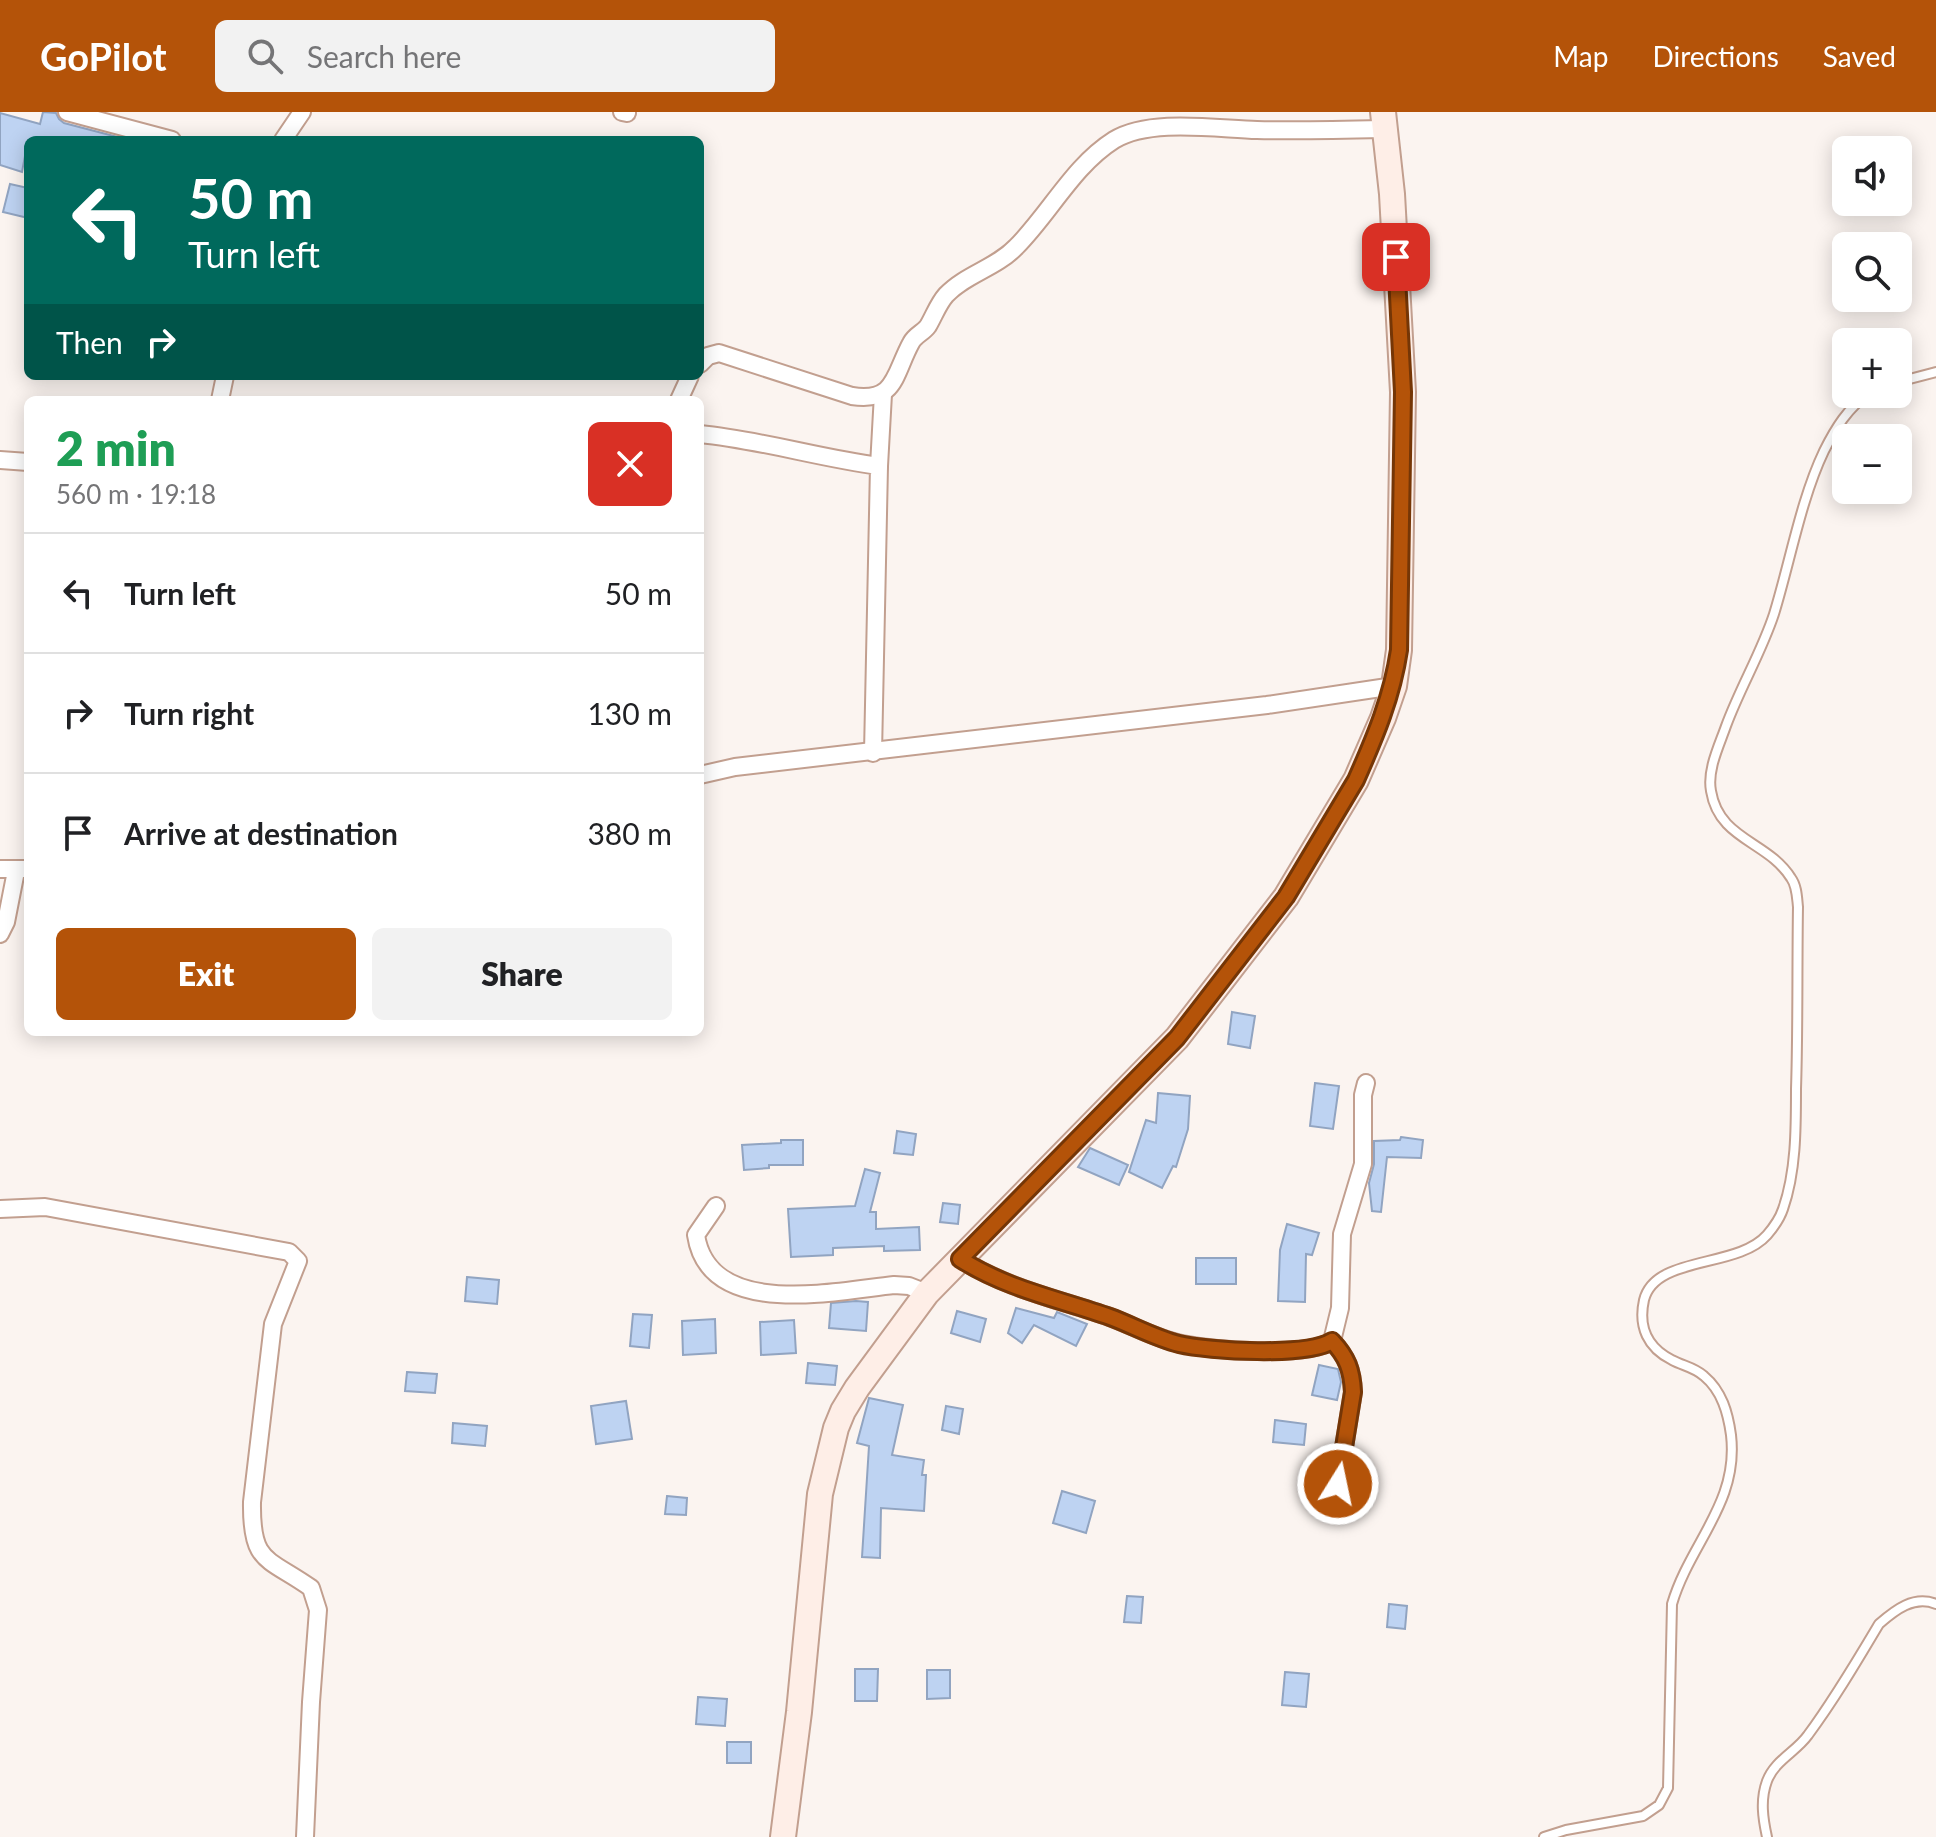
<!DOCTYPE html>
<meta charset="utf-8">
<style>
:root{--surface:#fff;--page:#f2f2f2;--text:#202124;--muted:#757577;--line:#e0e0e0;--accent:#b45309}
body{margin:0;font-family:Lato,sans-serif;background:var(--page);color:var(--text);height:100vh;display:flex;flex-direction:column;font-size:30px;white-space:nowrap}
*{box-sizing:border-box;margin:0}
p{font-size:26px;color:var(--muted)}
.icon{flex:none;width:44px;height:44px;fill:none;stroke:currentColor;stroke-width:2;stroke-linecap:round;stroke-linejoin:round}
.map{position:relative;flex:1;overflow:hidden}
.details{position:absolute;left:24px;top:284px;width:680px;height:640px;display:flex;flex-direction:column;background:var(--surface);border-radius:12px;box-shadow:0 4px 20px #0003}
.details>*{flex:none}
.top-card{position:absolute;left:24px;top:24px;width:680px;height:244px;border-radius:12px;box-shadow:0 4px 20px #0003;background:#00695c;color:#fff;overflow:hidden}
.fabs{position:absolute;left:1832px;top:24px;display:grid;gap:16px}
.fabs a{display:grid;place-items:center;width:80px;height:80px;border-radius:12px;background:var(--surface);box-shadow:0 4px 20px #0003;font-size:40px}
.pin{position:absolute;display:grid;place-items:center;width:68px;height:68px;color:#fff;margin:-34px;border-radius:16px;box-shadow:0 4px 12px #0006}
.me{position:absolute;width:88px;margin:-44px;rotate:10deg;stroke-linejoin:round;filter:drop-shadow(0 0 6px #0008)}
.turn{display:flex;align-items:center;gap:28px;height:168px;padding:0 32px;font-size:36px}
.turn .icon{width:104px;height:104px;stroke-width:2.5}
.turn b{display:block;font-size:56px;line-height:68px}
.then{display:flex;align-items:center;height:76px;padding:0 32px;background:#0003;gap:16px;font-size:30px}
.round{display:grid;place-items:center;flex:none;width:84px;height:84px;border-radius:12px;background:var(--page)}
.summary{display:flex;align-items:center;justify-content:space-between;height:136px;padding:0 32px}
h1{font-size:48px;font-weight:800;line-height:60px;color:#1e9e55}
.primary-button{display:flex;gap:16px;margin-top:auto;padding:16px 32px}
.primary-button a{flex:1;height:92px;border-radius:12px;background:var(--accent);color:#fff;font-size:32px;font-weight:800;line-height:92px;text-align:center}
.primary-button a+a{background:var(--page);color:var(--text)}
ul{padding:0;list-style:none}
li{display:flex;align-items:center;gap:24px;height:120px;padding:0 32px;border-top:2px solid var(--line)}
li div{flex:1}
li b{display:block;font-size:30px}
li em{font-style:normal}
header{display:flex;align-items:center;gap:48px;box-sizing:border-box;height:112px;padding:0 40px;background:var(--accent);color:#fff}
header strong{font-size:38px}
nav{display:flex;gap:44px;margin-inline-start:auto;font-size:28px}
.search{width:560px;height:72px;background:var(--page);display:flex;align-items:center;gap:20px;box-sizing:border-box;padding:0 28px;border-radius:12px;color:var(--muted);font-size:30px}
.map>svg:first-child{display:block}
.building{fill:#bed3f2;stroke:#91a4c1;stroke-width:2}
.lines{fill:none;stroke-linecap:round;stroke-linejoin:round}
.lane-casing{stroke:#c29f8f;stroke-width:12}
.street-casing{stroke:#c29f8f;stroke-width:20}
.secondary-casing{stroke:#c29f8f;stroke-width:28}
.lane{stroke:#fff;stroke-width:8}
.street{stroke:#fff;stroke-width:16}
.secondary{stroke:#feeee7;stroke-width:24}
.route-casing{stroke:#753606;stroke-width:20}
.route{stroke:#b45309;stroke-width:14}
</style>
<header>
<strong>GoPilot</strong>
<div class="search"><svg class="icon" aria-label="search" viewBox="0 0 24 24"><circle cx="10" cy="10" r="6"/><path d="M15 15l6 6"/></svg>Search here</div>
<nav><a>Map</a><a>Directions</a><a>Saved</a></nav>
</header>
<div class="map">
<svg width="1936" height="1725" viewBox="0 0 1936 1725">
<rect width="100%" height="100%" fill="#fbf4f0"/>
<g class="building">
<path d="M 43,0 L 56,1 L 59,7 L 64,11 L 129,28 L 28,28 L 22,60 L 0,53 L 0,1 L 40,12 Z"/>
<path d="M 10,72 L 28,76 L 28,106 L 3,100 Z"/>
<path d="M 1232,900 L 1255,904 L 1250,936 L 1228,932 Z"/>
<path d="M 1315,971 L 1339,974 L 1333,1017 L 1310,1014 Z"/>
<path d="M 1158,981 L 1190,984 L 1188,1017 L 1176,1055 L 1173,1054 L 1162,1076 L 1129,1060 L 1146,1008 L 1156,1011 Z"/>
<path d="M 897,1019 L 916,1022 L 913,1043 L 894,1041 Z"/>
<path d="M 1401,1025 L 1423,1028 L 1421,1046 L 1387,1045 L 1381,1100 L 1372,1099 L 1369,1071 L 1374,1052 L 1374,1029 L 1400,1028 Z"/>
<path d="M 781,1028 L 803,1028 L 803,1053 L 769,1053 L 769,1056 L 744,1058 L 742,1033 L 781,1031 Z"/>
<path d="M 1090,1036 L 1128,1053 L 1119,1073 L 1078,1055 Z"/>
<path d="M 865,1057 L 880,1061 L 870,1100 L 876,1100 L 876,1117 L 919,1115 L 920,1138 L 884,1139 L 884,1134 L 833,1136 L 833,1143 L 791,1145 L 788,1097 L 855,1094 Z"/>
<path d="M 943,1091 L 960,1093 L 958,1112 L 940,1110 Z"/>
<path d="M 1287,1112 L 1319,1121 L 1312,1143 L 1306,1142 L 1305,1190 L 1278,1189 L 1280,1138 Z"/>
<rect x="1196" y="1146" width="40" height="26"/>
<path d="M 467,1165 L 499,1168 L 497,1192 L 465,1189 Z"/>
<path d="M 856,1189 L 868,1190 L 866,1219 L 829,1216 L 831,1191 Z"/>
<path d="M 1016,1196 L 1054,1206 L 1057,1200 L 1087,1212 L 1076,1234 L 1034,1213 L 1022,1231 L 1008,1221 Z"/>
<path d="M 957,1199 L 986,1207 L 980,1230 L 951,1221 Z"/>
<path d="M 633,1202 L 652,1203 L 649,1236 L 630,1234 Z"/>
<path d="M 715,1207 L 716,1241 L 683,1243 L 682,1209 Z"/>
<path d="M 794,1208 L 796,1241 L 761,1243 L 760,1210 Z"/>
<path d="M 808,1251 L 837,1254 L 835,1273 L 806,1271 Z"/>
<path d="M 1319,1253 L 1338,1257 L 1341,1270 L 1337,1288 L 1312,1283 Z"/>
<path d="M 407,1260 L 437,1262 L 435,1281 L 405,1279 Z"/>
<path d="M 869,1286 L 903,1293 L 892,1343 L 924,1348 L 922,1363 L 926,1363 L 924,1399 L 881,1396 L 880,1446 L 862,1445 L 869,1334 L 857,1331 Z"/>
<path d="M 626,1289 L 632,1327 L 596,1332 L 591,1294 Z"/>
<path d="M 946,1294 L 963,1297 L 959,1322 L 942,1318 Z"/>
<path d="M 1275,1308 L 1306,1312 L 1304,1333 L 1273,1330 Z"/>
<path d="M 453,1311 L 487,1314 L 485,1334 L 452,1331 Z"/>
<path d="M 1062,1379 L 1095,1389 L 1086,1421 L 1053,1411 Z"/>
<path d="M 667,1384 L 687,1386 L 686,1403 L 665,1402 Z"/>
<path d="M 1127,1484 L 1143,1485 L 1141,1511 L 1124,1510 Z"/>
<path d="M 1389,1492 L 1407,1494 L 1405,1517 L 1387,1515 Z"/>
<path d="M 855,1557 L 878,1557 L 877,1589 L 855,1589 Z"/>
<path d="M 927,1558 L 950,1558 L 950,1586 L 927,1587 Z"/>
<path d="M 1285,1560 L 1309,1562 L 1306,1595 L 1282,1593 Z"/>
<path d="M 698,1585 L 727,1587 L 725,1614 L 696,1612 Z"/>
<rect x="727" y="1630" width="24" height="21"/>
</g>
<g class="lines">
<g class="lane-casing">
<g id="lane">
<path d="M 1898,270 L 1936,260"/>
<path d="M 1544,1725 L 1566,1718 L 1643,1704 L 1659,1693 L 1668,1676 L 1672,1492 C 1690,1431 1739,1391 1731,1323 C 1728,1301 1722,1279 1704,1264 C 1694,1255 1683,1254 1672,1248 C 1648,1236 1638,1215 1644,1188 C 1655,1143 1737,1157 1767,1123 C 1773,1116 1780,1106 1783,1097 C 1796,1060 1796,1017 1796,977 C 1798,917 1797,856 1798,795 C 1797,786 1797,774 1791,766 C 1768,729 1719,728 1711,679 C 1707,658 1719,634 1726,614 C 1740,576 1762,539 1774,502 C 1790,450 1801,387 1824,339 C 1835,317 1848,295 1869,282"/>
<path d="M 1767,1725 C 1763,1707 1760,1688 1767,1669 C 1775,1648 1796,1640 1808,1623 C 1834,1588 1857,1549 1879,1512 C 1895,1498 1914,1483 1936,1492"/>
</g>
</g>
<g class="street-casing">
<g id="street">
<path d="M 67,0 L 172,28"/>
<path d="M 622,0 L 627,1"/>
<path d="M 283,28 L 302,0"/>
<path d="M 700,252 L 708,244 L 719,241 L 852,284 C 896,291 894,262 911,231 C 915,223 923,221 928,214 C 934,204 938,192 946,183 C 966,162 996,156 1016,135 C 1050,101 1073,54 1114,28 C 1150,6 1217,17 1257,18 C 1300,19 1342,18 1385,17"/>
<path d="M 220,288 L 225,264"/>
<path d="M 679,288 L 690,264"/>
<path d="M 700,322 C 761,328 819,346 879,354 L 873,641"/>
<path d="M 0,348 L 28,350"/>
<path d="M 879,354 L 883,282"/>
<path d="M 700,663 L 735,655 L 1267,593 L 1394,574"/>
<path d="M 0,757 L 28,757"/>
<path d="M 0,822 L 6,810 L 16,759"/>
<path d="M 716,1094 L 696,1123 C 709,1208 836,1179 894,1173 L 909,1174 L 927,1181"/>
<path d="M 0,1097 L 45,1095 L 289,1140 L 298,1149 L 273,1212 L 252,1390 C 251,1452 267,1445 311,1476 L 318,1498 L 311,1590 L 305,1725"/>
<path d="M 960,1147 C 1006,1176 1057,1187 1107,1204 C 1132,1213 1156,1227 1182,1232 C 1213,1238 1306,1246 1332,1229 L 1340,1196 L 1342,1122 L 1363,1052 L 1363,983 L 1366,971"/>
<path d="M 1332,1229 C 1347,1245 1352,1258 1353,1280 L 1338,1372"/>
</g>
</g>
<g class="secondary-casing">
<path id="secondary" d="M 783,1725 L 799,1600 L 820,1382 L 836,1316 L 843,1299 L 857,1276 L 927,1181 L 1177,926 L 1286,785 L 1356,668 L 1383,606 L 1394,574 L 1399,538 L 1403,280 L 1392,82 L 1383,0"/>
</g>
<use href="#lane" class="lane"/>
<use href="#street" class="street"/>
<use href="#secondary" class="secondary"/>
</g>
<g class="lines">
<g class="route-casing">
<path id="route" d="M 1338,1372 L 1353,1280 C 1352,1258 1347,1245 1332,1229 C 1307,1245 1209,1239 1179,1232 C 1155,1226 1132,1213 1110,1205 C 1059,1187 1007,1177 960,1147 L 1177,926 L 1286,785 L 1356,668 C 1375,625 1392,585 1399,538 L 1403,280 L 1396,145"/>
</g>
<use href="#route" class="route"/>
</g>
</svg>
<div class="fabs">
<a><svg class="icon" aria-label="sound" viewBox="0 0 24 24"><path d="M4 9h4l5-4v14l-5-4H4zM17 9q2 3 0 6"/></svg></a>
<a><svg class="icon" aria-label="search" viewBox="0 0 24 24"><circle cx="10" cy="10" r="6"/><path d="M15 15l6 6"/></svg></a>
<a>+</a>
<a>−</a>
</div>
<div class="pin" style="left:1396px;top:145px;background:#d93025"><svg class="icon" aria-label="arrive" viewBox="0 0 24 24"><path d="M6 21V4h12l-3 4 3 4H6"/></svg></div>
<svg class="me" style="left:1338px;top:1372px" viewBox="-20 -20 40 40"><circle r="17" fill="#b45309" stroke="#fff" stroke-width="3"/><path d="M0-11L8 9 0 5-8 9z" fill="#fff"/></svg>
<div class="top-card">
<div class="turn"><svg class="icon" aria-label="left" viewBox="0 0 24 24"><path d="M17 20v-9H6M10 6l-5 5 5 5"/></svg><div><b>50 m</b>Turn left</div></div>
<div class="then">Then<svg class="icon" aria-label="right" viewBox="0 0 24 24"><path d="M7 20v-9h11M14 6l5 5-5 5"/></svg></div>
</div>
<section class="details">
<div class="summary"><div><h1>2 min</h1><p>560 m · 19:18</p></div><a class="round" style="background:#d93025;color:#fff"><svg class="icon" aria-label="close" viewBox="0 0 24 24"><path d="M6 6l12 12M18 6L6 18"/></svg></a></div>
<ul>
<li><svg class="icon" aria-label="left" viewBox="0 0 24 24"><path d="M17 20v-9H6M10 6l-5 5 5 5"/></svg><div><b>Turn left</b></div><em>50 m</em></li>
<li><svg class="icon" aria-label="right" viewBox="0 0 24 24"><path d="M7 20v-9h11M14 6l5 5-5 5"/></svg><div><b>Turn right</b></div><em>130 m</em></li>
<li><svg class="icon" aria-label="arrive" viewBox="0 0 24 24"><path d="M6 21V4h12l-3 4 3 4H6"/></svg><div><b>Arrive at destination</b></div><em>380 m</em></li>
</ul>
<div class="primary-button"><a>Exit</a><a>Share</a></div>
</section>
</div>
